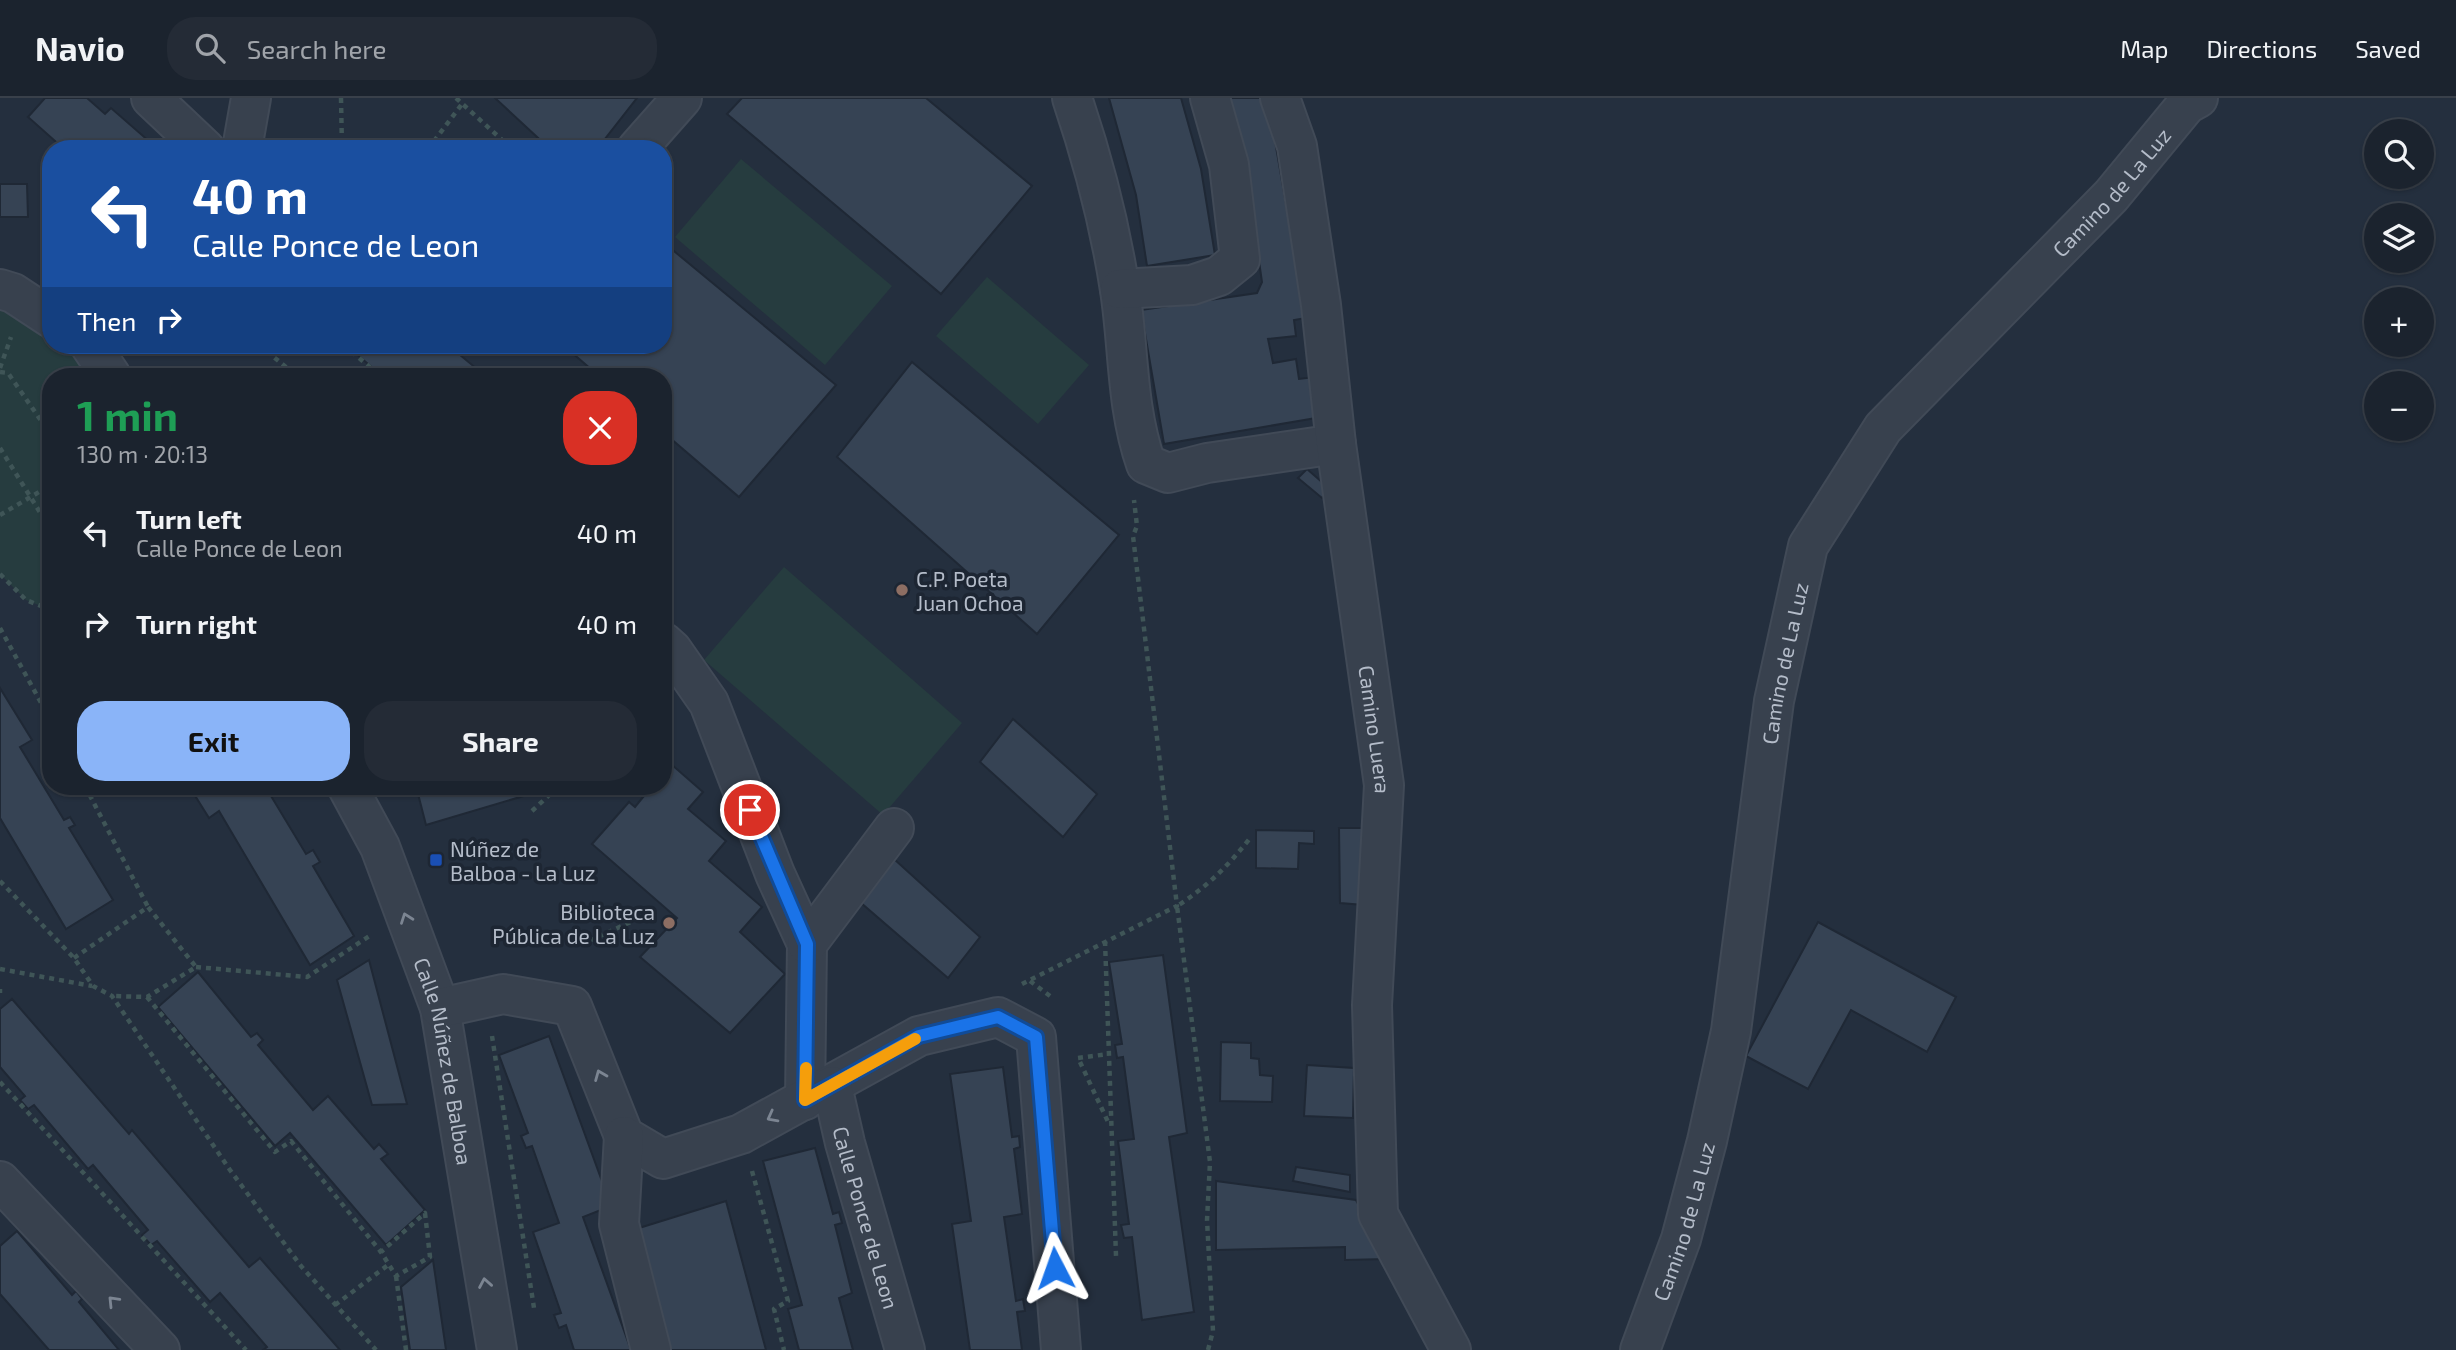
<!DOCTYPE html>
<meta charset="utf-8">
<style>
:root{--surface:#1b232e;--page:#242b36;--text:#f1f3f6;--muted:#a0a4aa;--line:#39404a;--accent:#8ab4f8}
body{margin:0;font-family:"Exo 2",sans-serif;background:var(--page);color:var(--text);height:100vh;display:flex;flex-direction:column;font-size:26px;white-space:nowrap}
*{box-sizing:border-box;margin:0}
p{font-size:23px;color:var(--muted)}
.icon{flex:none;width:38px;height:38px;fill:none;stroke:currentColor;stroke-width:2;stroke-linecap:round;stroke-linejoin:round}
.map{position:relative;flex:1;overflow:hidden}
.side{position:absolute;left:42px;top:270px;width:630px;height:427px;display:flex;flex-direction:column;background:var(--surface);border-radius:28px;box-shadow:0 2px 5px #0004,0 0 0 2px var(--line)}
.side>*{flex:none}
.top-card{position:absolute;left:42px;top:42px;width:630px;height:214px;border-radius:28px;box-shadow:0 2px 5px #0004,0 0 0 2px var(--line);background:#1a4fa0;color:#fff;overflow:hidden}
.fabs{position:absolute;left:2364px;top:21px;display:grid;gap:14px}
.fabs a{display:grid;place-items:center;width:70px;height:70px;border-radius:50%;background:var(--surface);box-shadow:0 2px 5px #0004,0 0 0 2px var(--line);font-size:35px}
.pin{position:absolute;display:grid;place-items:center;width:60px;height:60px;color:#fff;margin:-30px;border:4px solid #fff;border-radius:50%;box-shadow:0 2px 7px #0007}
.me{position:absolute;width:77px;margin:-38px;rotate:356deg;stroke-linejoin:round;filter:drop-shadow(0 0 5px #0008)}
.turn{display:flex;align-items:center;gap:24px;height:147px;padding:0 35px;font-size:32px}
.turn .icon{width:91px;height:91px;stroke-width:2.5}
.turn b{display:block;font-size:49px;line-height:60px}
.then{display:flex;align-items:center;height:66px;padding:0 35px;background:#0003;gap:14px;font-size:26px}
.round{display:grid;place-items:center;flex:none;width:74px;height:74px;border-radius:28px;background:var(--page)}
.overview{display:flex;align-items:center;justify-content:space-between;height:119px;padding:0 35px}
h1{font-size:42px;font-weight:700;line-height:52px;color:#1e9e55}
.cta{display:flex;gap:14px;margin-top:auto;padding:14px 35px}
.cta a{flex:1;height:80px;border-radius:28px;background:var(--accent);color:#111;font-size:28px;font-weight:700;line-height:80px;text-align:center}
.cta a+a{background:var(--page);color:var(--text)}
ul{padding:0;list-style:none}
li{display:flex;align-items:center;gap:21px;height:91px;padding:0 35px}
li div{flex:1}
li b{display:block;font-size:26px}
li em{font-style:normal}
header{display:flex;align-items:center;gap:42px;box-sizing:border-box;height:98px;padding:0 35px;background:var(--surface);border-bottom:2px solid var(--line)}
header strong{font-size:33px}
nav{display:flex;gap:38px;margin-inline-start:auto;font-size:24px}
.search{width:490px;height:63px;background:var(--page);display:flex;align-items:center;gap:18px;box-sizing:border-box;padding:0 24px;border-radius:28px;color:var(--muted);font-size:26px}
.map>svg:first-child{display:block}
.green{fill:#263c3f}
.building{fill:#364354;stroke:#1f2835;stroke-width:2}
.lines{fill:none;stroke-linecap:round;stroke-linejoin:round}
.minor-casing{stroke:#414a57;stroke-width:42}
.path{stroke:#3f5557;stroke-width:4.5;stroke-dasharray:5 5;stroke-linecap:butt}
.minor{stroke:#38414e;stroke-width:38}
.oneway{stroke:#7c8592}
.route-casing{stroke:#114b97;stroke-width:18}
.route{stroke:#1a73e8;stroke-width:12}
.slow{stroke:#f59e0b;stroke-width:12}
.education-dot{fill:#8d6e63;stroke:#1d2633;stroke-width:2.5}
.transit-dot{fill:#1a4fb4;stroke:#1d2633;stroke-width:2.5}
.labels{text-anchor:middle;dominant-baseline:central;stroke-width:7;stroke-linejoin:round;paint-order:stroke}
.street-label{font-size:21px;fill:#b4bcc9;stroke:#1d2633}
.poi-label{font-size:21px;fill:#b4bcc9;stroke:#1d2633;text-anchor:start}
</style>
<header>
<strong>Navio</strong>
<div class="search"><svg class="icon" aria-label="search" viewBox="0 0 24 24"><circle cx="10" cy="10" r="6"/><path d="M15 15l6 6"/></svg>Search here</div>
<nav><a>Map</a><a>Directions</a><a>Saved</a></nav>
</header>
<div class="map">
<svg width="2456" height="1252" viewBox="0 0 2456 1252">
<rect width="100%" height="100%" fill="#242f3e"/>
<g class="green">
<path d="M 741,61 L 892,188 L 825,267 L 675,139 Z"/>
<path d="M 987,179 L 1089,267 L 1038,326 L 936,238 Z"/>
<path d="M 0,191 L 51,220 L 51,247 L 90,247 L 111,278 L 51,278 L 51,512 L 26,502 L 0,476 Z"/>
<path d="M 784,469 L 962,625 L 883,717 L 704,562 Z"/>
</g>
<g class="building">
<path d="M 45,0 L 87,0 L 105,16 L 111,10 L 158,51 L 64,51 L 28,19 Z"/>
<path d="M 495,0 L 637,0 L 597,51 L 550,51 Z"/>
<path d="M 742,0 L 926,0 L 1032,88 L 941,196 L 727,16 Z"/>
<path d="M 1109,0 L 1181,0 L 1201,71 L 1215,157 L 1147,168 L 1136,97 Z"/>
<path d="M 1228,0 L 1264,0 L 1271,20 L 1306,220 L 1294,222 L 1296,238 L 1268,241 L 1273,265 L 1296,261 L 1299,281 L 1315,279 L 1322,319 L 1164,346 L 1141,212 L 1257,195 L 1262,184 L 1245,65 Z"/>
<path d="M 0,86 L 27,86 L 28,119 L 0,119 Z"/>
<path d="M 663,144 L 836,287 L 739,399 L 663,334 L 663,278 L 599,278 L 563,247 L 663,247 Z"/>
<path d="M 346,247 L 448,247 L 477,271 L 471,278 L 382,278 Z"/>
<path d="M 912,264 L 1119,437 L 1037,536 L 837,359 Z"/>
<path d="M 1307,371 L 1331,392 L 1322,400 L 1298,380 Z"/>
<path d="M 0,590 L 32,642 L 20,649 L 64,722 L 70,719 L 75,727 L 69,730 L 113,802 L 66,831 L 0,720 Z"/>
<path d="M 1013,621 L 1097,696 L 1063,739 L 980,664 Z"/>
<path d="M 671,666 L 703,694 L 688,711 L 726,743 L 709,763 L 762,809 L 740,834 L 785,876 L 730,935 L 640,859 L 677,820 L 592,746 L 629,704 L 635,709 L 652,688 L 663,688 L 663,675 Z"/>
<path d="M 189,688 L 251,688 L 252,690 L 265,688 L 306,756 L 313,752 L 320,764 L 313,768 L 354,838 L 310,867 L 219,713 L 209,720 Z"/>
<path d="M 416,688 L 524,688 L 527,697 L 426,727 Z"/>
<path d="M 1339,730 L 1367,730 L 1364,807 L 1340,805 Z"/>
<path d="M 1256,732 L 1314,733 L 1314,746 L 1299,745 L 1298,771 L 1256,770 Z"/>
<path d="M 894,761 L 980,839 L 948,880 L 860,804 Z"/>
<path d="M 1818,824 L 1956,899 L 1927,954 L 1851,912 L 1808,991 L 1746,958 Z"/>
<path d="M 1163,857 L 1187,1035 L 1169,1039 L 1194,1214 L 1142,1222 L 1132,1139 L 1124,1140 L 1121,1127 L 1129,1126 L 1118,1043 L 1134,1041 L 1123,959 L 1117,960 L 1115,947 L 1122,946 L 1109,864 Z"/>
<path d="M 369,862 L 407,1006 L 372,1007 L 337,882 Z"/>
<path d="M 198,874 L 251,939 L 257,935 L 263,942 L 258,947 L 313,1012 L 328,998 L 374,1051 L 379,1046 L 388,1056 L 381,1061 L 425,1112 L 386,1147 L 290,1035 L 275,1048 L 158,909 Z"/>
<path d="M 12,901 L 129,1036 L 132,1032 L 249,1169 L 260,1160 L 340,1252 L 263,1252 L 267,1249 L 220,1195 L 210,1204 L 157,1143 L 151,1147 L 142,1137 L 148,1132 L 93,1067 L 88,1071 L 34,1007 L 28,1011 L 20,1002 L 25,998 L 0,969 L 0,911 Z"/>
<path d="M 549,938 L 611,1108 L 583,1119 L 631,1252 L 574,1252 L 566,1227 L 559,1230 L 554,1217 L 561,1215 L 533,1134 L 559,1125 L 532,1048 L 526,1050 L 521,1038 L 528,1035 L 499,957 Z"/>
<path d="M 1221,944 L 1251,945 L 1251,960 L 1259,961 L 1260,977 L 1273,978 L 1272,1004 L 1220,1003 Z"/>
<path d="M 1307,967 L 1354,970 L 1353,1020 L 1304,1018 Z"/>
<path d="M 1003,969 L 1012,1039 L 1019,1038 L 1020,1049 L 1014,1051 L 1022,1116 L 1004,1119 L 1016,1203 L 1023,1201 L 1025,1213 L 1017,1214 L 1022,1252 L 970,1252 L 952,1126 L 971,1123 L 950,976 Z"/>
<path d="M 815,1050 L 833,1116 L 839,1114 L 842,1125 L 835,1127 L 852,1195 L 839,1200 L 853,1252 L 799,1252 L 788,1211 L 802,1207 L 763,1063 Z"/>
<path d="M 1296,1069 L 1350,1077 L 1350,1094 L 1293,1083 Z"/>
<path d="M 1216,1083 L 1356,1102 L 1386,1161 L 1345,1162 L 1345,1149 L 1216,1152 Z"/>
<path d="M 726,1103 L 766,1252 L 660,1252 L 623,1135 Z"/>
<path d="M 17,1133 L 72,1197 L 76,1193 L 82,1201 L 79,1204 L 119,1252 L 49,1252 L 0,1196 L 0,1148 Z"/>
<path d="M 433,1162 L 446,1252 L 410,1252 L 401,1189 Z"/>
</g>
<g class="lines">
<g class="minor-casing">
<g id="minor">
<path d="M 151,0 L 205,51"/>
<path d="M 1072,0 C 1093,62 1110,127 1120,192 C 1129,251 1126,308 1146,366 L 1168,375 L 1207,365 L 1336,346"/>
<path id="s1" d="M 1280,0 L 1297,48 L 1321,207 L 1336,346 L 1384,687 L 1372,907 L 1378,1116 L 1451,1252"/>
<path d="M 242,51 L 251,0"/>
<path d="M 637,51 L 682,0"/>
<path d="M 0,191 L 13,195 L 51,220"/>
<path d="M 1120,191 L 1192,187 L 1219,178 L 1240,161 L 1229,67 L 1210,0"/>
<path d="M 90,247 L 111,278"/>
<path d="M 663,544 L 672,552 L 709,605 L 775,776 L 807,846 L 805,1002"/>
<path id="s2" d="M 347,688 L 380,749 L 440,910 L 497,1252"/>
<path d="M 807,846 L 894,730"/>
<path d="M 440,910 L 503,896 L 572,908 L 624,1038 L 663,1061 L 741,1036 L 919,938 L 998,919 L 1036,939 L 1061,1252"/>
<path id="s3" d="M 832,988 L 845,1045 L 905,1252"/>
<path d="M 624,1038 L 619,1126 L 651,1252"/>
<path d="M 0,1083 L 160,1252"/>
<path id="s4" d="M 1640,1252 L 1681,1141 L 1707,1043 L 1731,933 L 1774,603 L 1808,448 L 1883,330 L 2111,98 L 2187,6 L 2198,0"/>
</g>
</g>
<g class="path">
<path d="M 341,0 L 342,51"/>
<path d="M 456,0 L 512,51"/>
<path d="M 428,51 L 462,6"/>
<path d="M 259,247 L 297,278"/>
<path d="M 344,247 L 380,278"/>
<path d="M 0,270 L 11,239"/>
<path d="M 0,274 L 8,275 L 51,337"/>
<path d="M 0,350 L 51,432"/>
<path d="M 0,417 L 51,387"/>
<path d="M 0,476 L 26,502 L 51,512"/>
<path d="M 0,530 L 51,623"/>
<path d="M 42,607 L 51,602"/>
<path d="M 85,688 L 148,809"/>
<path d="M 532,713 L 559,688"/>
<path d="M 0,783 L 74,860 L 93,888 L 112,898 L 230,1072 L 301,1168 L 376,1252"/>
<path d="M 1105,843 L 1116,1158"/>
<path d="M 580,847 L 646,817"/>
<path d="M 74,860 L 148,809 L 196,869 L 147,899 L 112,898"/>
<path d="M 196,869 L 307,879 L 371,837"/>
<path d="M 0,871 L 92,888"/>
<path d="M 1030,883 L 1054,901"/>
<path d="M 1022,886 L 1177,808 L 1133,438 L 1137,428 L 1134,402"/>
<path d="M 0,891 L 0,895"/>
<path d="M 147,899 L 275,1054 L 291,1043 L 381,1154"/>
<path d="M 492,938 L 534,1210"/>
<path d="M 1078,960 L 1108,956"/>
<path d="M 1080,964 L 1109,1026"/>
<path d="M 0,984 L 246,1252"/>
<path d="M 752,1073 L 788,1203 L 774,1211 L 784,1252"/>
<path d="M 425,1115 L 430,1159 L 396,1178 L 381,1154 Z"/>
<path d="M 396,1178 L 406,1252"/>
<path d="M 335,1207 L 388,1167"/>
<path d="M 1208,1252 L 1213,1233 L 1207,1122 L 1210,1064 L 1177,808 C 1207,789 1229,767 1251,739"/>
</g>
<use href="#minor" class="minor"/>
</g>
<defs><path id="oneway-chevron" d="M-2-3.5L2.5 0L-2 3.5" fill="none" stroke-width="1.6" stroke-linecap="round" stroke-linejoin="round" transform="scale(1.75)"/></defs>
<g class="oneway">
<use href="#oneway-chevron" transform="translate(406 820) rotate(-110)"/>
<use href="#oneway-chevron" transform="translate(600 977) rotate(-112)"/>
<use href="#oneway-chevron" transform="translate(772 1019) rotate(152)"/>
<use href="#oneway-chevron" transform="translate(485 1185) rotate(-100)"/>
<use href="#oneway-chevron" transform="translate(113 1203) rotate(-134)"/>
</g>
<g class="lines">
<g class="route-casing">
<path id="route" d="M 750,712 L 807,846 L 805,1002 L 919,938 L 998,919 L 1036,939 L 1055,1170"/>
</g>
<use href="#route" class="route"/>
<path class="slow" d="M 806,970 L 805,1002 L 915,941"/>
</g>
<g class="education-dot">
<circle cx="902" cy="492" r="7"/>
<circle cx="669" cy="825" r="7"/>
</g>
<rect class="transit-dot" x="429" y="755" width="14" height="14" rx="3.5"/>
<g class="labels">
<g class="street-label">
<text stroke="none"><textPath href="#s4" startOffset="1292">Camino de La Luz</textPath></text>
<text stroke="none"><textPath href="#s4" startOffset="704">Camino de La Luz</textPath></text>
<text stroke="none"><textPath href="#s1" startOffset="640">Camino Luera</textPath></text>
<text stroke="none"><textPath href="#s2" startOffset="294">Calle Núñez de Balboa</textPath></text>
<text stroke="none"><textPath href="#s3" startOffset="136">Calle Ponce de Leon</textPath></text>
<text stroke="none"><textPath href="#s4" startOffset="136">Camino de La Luz</textPath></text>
</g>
<g class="poi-label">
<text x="916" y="480">C.P. Poeta<tspan x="916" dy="24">Juan Ochoa</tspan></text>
<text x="450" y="750">Núñez de<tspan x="450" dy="24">Balboa - La Luz</tspan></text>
<text x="655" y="813" text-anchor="end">Biblioteca<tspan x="655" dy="24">Pública de La Luz</tspan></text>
</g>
</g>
</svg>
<div class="fabs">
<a><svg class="icon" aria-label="search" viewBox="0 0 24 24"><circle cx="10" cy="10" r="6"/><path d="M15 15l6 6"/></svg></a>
<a><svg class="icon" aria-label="layers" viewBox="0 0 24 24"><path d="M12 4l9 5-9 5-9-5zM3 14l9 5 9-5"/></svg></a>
<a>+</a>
<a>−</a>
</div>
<div class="pin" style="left:750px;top:712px;background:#d93025"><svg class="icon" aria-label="arrive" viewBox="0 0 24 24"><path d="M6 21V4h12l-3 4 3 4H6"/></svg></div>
<svg class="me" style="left:1055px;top:1170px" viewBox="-20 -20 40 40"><path d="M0-17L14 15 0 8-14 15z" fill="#1a73e8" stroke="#fff" stroke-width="4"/></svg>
<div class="top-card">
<div class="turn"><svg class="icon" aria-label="left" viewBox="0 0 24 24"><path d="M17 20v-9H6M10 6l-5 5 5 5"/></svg><div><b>40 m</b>Calle Ponce de Leon</div></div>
<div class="then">Then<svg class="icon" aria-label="right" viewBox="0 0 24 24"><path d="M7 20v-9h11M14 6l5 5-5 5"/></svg></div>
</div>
<section class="side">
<div class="overview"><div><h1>1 min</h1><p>130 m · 20:13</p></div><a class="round" style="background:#d93025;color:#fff"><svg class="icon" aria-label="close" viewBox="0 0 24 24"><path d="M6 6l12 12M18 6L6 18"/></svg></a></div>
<ul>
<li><svg class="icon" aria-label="left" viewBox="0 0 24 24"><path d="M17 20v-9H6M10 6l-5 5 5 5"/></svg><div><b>Turn left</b><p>Calle Ponce de Leon</p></div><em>40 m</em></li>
<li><svg class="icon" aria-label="right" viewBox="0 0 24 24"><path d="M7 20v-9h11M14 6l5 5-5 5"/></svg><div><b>Turn right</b></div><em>40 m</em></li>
</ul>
<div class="cta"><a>Exit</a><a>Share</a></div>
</section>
</div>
